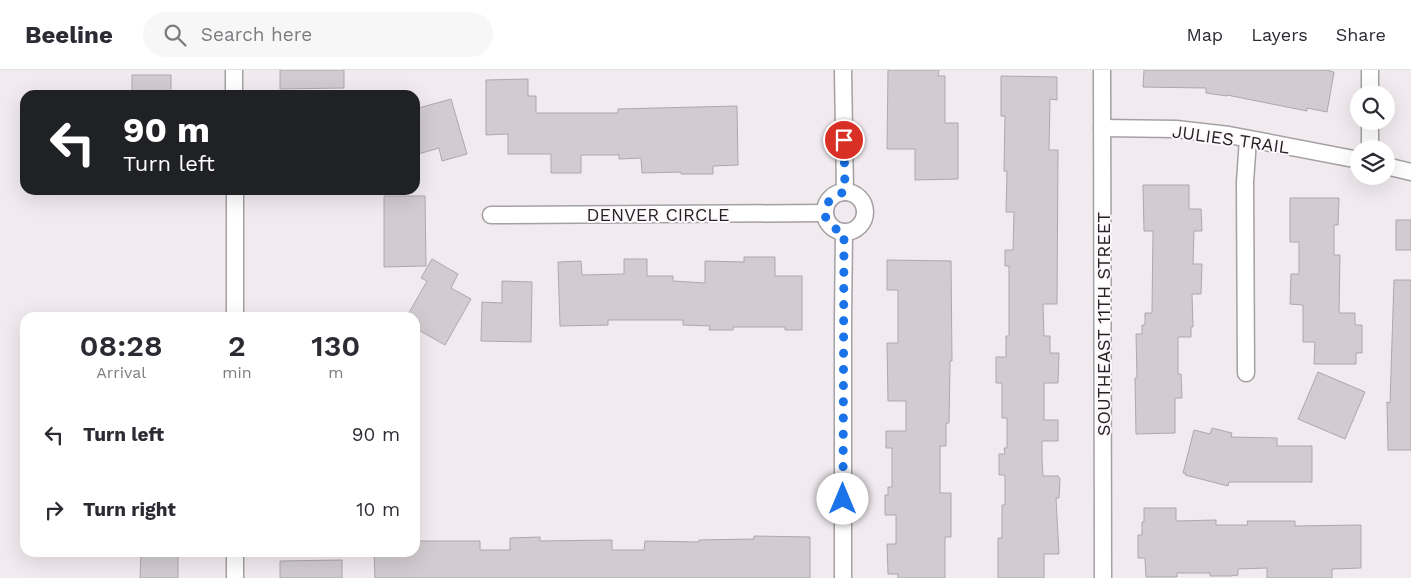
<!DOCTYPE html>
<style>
:root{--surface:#fff;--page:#f7f7f7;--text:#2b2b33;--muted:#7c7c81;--line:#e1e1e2}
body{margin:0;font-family:"Work Sans",sans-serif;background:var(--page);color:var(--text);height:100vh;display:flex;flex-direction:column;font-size:19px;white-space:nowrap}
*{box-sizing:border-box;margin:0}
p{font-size:16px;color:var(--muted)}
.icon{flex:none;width:28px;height:28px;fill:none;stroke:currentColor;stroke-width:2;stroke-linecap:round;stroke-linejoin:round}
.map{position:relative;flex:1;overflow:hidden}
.drawer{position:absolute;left:20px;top:242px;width:400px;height:245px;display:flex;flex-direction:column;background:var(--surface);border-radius:15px;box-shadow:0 5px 20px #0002}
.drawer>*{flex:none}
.top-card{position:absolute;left:20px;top:20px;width:400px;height:105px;border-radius:15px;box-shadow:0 5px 20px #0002;background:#202124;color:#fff;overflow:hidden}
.fabs{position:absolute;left:1350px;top:15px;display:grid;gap:10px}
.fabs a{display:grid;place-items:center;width:45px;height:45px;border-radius:50%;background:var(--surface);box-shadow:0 5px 20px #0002;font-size:25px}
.pin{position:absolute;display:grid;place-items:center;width:42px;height:42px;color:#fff;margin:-21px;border:2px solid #fff;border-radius:50%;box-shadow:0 1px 5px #0007}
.me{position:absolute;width:55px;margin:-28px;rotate:0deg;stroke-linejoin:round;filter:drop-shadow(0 0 4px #0008)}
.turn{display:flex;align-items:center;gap:18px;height:105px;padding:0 20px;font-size:22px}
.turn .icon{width:65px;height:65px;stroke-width:2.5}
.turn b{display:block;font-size:35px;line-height:42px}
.eta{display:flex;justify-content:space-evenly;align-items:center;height:85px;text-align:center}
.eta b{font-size:30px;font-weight:600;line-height:35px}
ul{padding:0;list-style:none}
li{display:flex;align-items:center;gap:15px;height:75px;padding:0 20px}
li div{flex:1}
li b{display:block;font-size:19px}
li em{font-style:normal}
header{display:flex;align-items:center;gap:30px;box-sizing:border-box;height:70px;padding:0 25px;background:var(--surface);border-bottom:1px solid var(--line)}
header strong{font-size:24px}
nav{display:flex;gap:28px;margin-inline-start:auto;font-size:18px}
.search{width:350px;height:45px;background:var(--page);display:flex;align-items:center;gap:12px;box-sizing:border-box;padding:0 18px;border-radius:28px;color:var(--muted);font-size:19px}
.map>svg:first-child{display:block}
.building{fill:#d2ccd1;stroke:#ada8ac}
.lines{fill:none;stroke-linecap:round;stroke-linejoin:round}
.minor-casing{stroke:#a5a0a4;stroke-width:19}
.minor{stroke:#fff;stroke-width:16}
.route{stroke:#1a73e8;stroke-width:9;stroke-dasharray:0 16.2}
.labels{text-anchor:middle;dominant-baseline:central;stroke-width:4;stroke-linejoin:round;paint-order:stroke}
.street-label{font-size:18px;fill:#262325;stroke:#fef8fd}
</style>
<header>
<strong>Beeline</strong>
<div class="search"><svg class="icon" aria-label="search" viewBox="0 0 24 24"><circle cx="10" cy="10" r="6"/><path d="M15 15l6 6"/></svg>Search here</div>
<nav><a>Map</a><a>Layers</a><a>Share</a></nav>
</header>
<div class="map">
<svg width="1411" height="508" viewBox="0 0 1411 508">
<rect width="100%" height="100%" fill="#f1ebef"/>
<g class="building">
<path d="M 280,0 L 344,0 L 344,18 L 280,19 Z"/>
<path d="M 888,0 L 939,0 L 938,6 L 945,6 L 945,53 L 958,53 L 958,109 L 915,110 L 915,79 L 887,79 Z"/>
<path d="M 1144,0 L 1326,0 L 1334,2 L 1327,42 L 1307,38 L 1307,41 L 1227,25 L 1227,26 L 1206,23 L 1206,18 L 1143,17 Z"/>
<rect x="132" y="5" width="39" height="20"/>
<path d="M 1001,6 L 1057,7 L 1057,30 L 1050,29 L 1049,80 L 1058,80 L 1057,234 L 1043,234 L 1044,266 L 1050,266 L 1050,283 L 1059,283 L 1058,313 L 1044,313 L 1044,350 L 1058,350 L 1058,371 L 1042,371 L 1042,389 L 1043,406 L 1058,406 L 1060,409 L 1059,428 L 1056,428 L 1059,484 L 1044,484 L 1044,508 L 998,508 L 998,468 L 1002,468 L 1002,435 L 1005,435 L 1005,405 L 999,405 L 999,384 L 1005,384 L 1004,378 L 1007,378 L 1007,348 L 1002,348 L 1002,313 L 996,313 L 996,287 L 1006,287 L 1006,266 L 1009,266 L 1009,196 L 1005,196 L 1005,180 L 1013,180 L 1014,142 L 1006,142 L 1007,101 L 1004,101 L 1005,46 L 1001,46 Z"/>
<path d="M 528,9 L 528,26 L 536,26 L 536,43 L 618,43 L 618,39 L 737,36 L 738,95 L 713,96 L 713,104 L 681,104 L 681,102 L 642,103 L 641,88 L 619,89 L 619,85 L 581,85 L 581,103 L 551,103 L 551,84 L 508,84 L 508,64 L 486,65 L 486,10 Z"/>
<path d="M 451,29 L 467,84 L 442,91 L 439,78 L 415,85 L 415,39 Z"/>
<path d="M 1143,115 L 1189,115 L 1189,139 L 1201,139 L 1202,161 L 1194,161 L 1193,194 L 1202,194 L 1201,224 L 1192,224 L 1193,257 L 1191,257 L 1191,267 L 1178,267 L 1178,304 L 1181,304 L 1182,328 L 1175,328 L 1175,363 L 1136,364 L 1135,308 L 1137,308 L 1136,264 L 1142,264 L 1142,255 L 1145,255 L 1145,243 L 1152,243 L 1153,161 L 1144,161 Z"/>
<path d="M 384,126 L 425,126 L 426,196 L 384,197 Z"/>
<path d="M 1290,128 L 1339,128 L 1338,155 L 1334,155 L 1334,185 L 1340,185 L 1339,243 L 1355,243 L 1355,255 L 1362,255 L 1362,283 L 1356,283 L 1356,294 L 1314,294 L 1315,272 L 1303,272 L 1303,235 L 1290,234 L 1291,204 L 1299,204 L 1299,172 L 1290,172 Z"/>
<rect x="1396" y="150" width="15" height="30"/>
<path d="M 744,187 L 775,187 L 775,206 L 802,206 L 802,260 L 785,260 L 785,257 L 733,257 L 733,260 L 709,260 L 710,256 L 683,255 L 683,250 L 608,250 L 608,255 L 560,256 L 558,192 L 581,191 L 582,205 L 624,204 L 624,189 L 647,189 L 647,206 L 673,206 L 673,211 L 705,213 L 705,191 L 744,192 Z"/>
<path d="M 432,189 L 458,204 L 451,218 L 471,229 L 445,275 L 415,258 L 415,248 L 406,248 L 427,211 L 421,208 Z"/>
<path d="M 887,190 L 951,191 L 952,291 L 950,291 L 950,295 L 949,353 L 946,353 L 946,376 L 940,376 L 940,423 L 951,423 L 951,467 L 945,467 L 945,508 L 898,508 L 898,504 L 888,504 L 887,474 L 896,474 L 896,445 L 885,445 L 885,425 L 888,425 L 888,417 L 892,417 L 892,378 L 886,378 L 886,361 L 906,361 L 906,331 L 888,331 L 887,273 L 898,273 L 898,220 L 887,220 Z"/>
<path d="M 1394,210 L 1411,210 L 1411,380 L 1388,380 L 1387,332 L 1390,333 Z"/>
<path d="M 502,211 L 532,212 L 531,272 L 481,271 L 482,232 L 502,233 Z"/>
<path d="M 1318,302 L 1365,322 L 1345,369 L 1298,349 Z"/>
<path d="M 1212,358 L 1232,363 L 1231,367 L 1277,368 L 1277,376 L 1312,376 L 1312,412 L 1229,412 L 1228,416 L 1185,405 L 1186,403 L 1183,403 L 1194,360 L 1210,364 Z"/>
<path d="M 1144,438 L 1176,438 L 1176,451 L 1216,450 L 1216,455 L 1248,455 L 1247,451 L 1295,451 L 1295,456 L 1361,455 L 1361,498 L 1332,499 L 1332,508 L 1267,508 L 1267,498 L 1238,499 L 1238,505 L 1230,506 L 1210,506 L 1210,503 L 1177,503 L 1177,507 L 1146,507 L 1145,488 L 1138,488 L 1138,465 L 1142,465 L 1142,452 L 1144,452 Z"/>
<path d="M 754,466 L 810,467 L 810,508 L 375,508 L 374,482 L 415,482 L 415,471 L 480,471 L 480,480 L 510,480 L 510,468 L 540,467 L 540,471 L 612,470 L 612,480 L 644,480 L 645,471 L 699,472 L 699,470 L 754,469 Z"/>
<path d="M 141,482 L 178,482 L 178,508 L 140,508 Z"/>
<path d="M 342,490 L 342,508 L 280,508 L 280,491 Z"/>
</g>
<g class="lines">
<g class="minor-casing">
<g id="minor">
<path d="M 234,0 L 234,25"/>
<path d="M 843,0 L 845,122"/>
<path d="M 1102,0 L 1103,508"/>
<path d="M 1370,0 L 1370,24"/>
<path d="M 1370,51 L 1370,79"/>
<path d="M 1102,58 L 1176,59 L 1229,65 L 1359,90"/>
<path d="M 1386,96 L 1411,102"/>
<path d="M 235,120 L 235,248"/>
<circle cx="845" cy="142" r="20"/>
<path d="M 491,145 L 825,143"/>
<path d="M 1246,303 L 1245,112 L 1248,69"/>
<path d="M 235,508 L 235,482"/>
<path d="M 843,508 L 843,250 L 844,162"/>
</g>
</g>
<use href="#minor" class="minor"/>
</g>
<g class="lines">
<path class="route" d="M 843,429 L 844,162 C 818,156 819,128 845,122 L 844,70"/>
</g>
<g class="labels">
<g class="street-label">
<text transform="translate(1231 69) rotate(8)">JULIES TRAIL</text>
<text x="658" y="144">DENVER CIRCLE</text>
<text transform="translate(1103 254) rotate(-90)">SOUTHEAST 11TH STREET</text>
</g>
</g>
</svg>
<div class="fabs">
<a><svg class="icon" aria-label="search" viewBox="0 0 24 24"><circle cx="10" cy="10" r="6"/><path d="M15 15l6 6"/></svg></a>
<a><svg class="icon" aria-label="layers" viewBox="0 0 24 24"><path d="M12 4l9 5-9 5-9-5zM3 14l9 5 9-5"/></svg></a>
</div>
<div class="pin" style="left:844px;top:70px;background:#d93025"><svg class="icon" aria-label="arrive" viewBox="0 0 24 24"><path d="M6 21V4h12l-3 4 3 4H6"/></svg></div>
<svg class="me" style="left:843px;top:429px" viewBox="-20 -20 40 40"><circle r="19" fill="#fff"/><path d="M0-13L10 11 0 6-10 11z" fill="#1a73e8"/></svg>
<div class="top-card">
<div class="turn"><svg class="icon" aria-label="left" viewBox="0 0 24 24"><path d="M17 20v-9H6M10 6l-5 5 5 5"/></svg><div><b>90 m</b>Turn left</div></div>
</div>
<section class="drawer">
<div class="eta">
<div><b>08:28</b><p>Arrival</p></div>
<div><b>2</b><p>min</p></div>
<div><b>130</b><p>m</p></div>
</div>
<ul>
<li><svg class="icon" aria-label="left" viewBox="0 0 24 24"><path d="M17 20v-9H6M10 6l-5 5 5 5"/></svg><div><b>Turn left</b></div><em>90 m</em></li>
<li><svg class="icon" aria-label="right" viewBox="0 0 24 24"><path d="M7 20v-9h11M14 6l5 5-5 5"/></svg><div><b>Turn right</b></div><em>10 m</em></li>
</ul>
</section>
</div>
